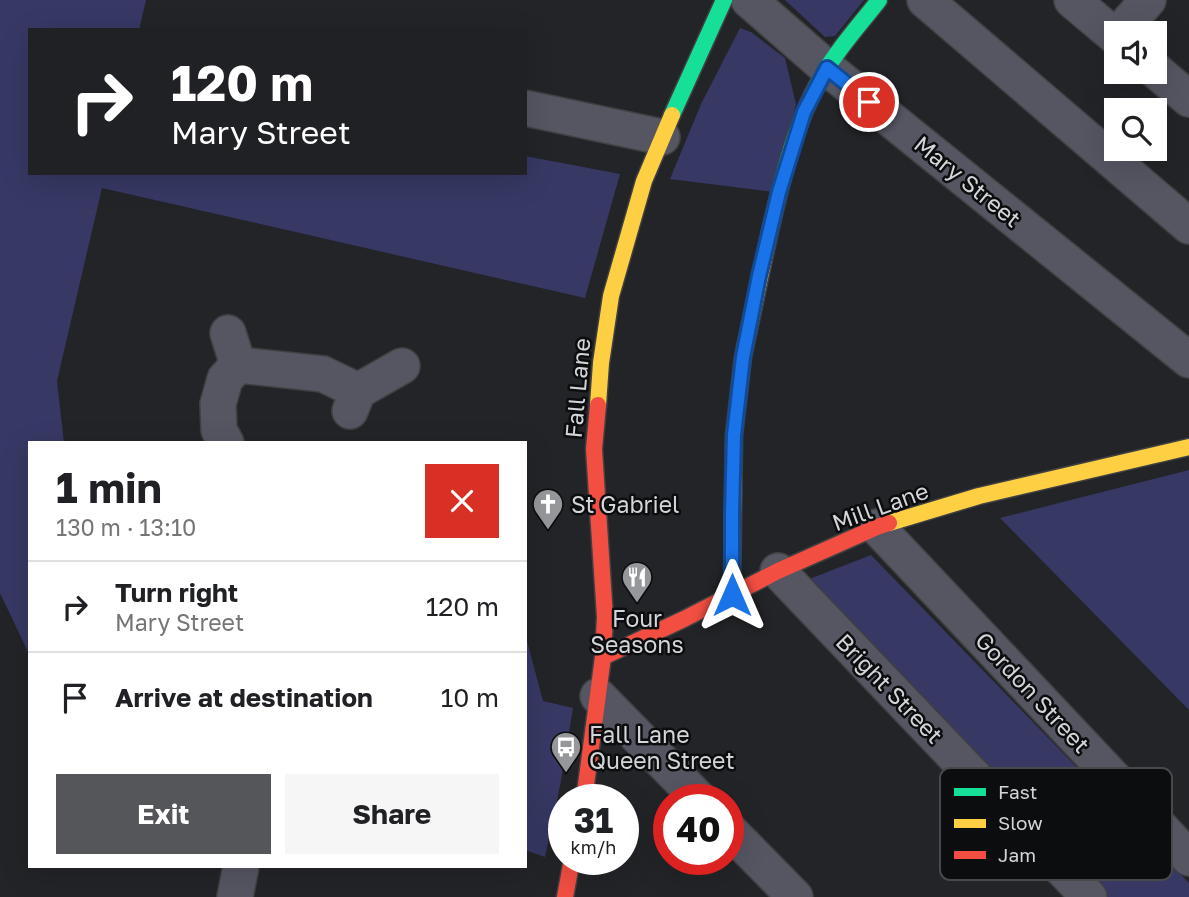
<!DOCTYPE html>
<meta charset="utf-8">
<style>
:root{--surface:#fff;--page:#f6f6f6;--text:#202124;--muted:#757577;--line:#e0e0e0;--accent:#555659}
body{margin:0;font-family:"Golos Text",sans-serif;background:var(--page);color:var(--text);height:100vh;display:flex;flex-direction:column;font-size:26px;white-space:nowrap}
*{box-sizing:border-box;margin:0}
p{font-size:23px;color:var(--muted)}
.icon{flex:none;width:38px;height:38px;fill:none;stroke:currentColor;stroke-width:2;stroke-linecap:round;stroke-linejoin:round}
.map{position:relative;flex:1;overflow:hidden}
.side{position:absolute;left:28px;top:441px;width:499px;height:427px;display:flex;flex-direction:column;background:var(--surface);border-radius:0px;box-shadow:0 7px 28px #0002}
.side>*{flex:none}
.hud{position:absolute;left:28px;top:28px;width:499px;height:147px;border-radius:0px;box-shadow:0 7px 28px #0002;background:#202124;color:#fff;overflow:hidden}
.fabs{position:absolute;left:1104px;top:21px;display:grid;gap:14px}
.fabs a{display:grid;place-items:center;width:63px;height:63px;border-radius:0px;background:var(--surface);box-shadow:0 7px 28px #0002;font-size:35px}
.speed{position:absolute;left:548px;top:784px;display:flex;gap:14px;font-size:35px;font-weight:700;text-align:center}
.speed>*{display:grid;place-content:center;width:91px;height:91px;border-radius:50%;background:var(--surface);box-shadow:0 7px 28px #0002;line-height:1}
.speed small{font-size:18px;font-weight:400}
.speed .limit{border:10px solid #d22;background:#fff;color:#111}
.pin{position:absolute;display:grid;place-items:center;width:60px;height:60px;color:#fff;margin:-30px;border:4px solid #fff;border-radius:50%;box-shadow:0 2px 7px #0007}
.me{position:absolute;width:77px;margin:-38px;rotate:0deg;stroke-linejoin:round;filter:drop-shadow(0 0 5px #0008)}
.turn{display:flex;align-items:center;gap:24px;height:147px;padding:0 28px;font-size:32px}
.turn .icon{width:91px;height:91px;stroke-width:2.5}
.turn b{display:block;font-size:49px;line-height:60px}
.round{display:grid;place-items:center;flex:none;width:74px;height:74px;border-radius:0px;background:var(--page)}
.summary{display:flex;align-items:center;justify-content:space-between;height:119px;padding:0 28px}
h1{font-size:42px;font-weight:700;line-height:52px}
.action{display:flex;gap:14px;margin-top:auto;padding:14px 28px}
.action a{flex:1;height:80px;border-radius:0px;background:var(--accent);color:#fff;font-size:28px;font-weight:700;line-height:80px;text-align:center}
.action a+a{background:var(--page);color:var(--text)}
ul{padding:0;list-style:none}
li{display:flex;align-items:center;gap:21px;height:91px;padding:0 28px;border-top:2px solid var(--line)}
li div{flex:1}
li b{display:block;font-size:26px}
li em{font-style:normal}
.map>svg:first-child{display:block}
.green{fill:#373864}
.lines{fill:none;stroke-linecap:round;stroke-linejoin:round}
.street-casing{stroke:#404042;stroke-width:38}
.fast-casing{stroke:#404042;stroke-width:19}
.slow-casing{stroke:#404042;stroke-width:19}
.jam-casing{stroke:#404042;stroke-width:19}
.street{stroke:#555662;stroke-width:35}
.fast{stroke:#16e098;stroke-width:16}
.slow{stroke:#ffcf43;stroke-width:16}
.jam{stroke:#f24e42;stroke-width:16}
.route-casing{stroke:#114b97;stroke-width:18}
.route{stroke:#1a73e8;stroke-width:12}
.labels{text-anchor:middle;dominant-baseline:central;stroke-width:5;stroke-linejoin:round;paint-order:stroke}
.street-label{font-size:23px;fill:#d4d5d8;stroke:#0c0d0f}
.poi-label{font-size:23px;fill:#d4d5d8;stroke:#0c0d0f;text-anchor:start}
.key{fill:#0c0d0f;stroke:#48494b;stroke-width:2}
.key-label{font-size:19px;fill:#d4d5d8}
</style>
<div class="map">
<svg width="1189" height="897" viewBox="0 0 1189 897">
<rect width="100%" height="100%" fill="#232427"/>
<g class="green">
<path d="M 0,0 L 146,0 L 139,30 L 30,30 L 30,173 L 525,173 L 525,156 L 620,174 L 585,298 L 102,188 L 57,381 L 64,443 L 30,443 L 30,656 L 0,593 Z"/>
<path d="M 785,0 L 864,0 L 835,36 L 825,37 Z"/>
<path d="M 740,28 L 751,32 L 785,58 L 796,104 L 775,192 L 670,179 L 701,104 Z"/>
<path d="M 1189,470 L 1189,710 L 1000,518 Z"/>
<path d="M 871,555 L 1189,883 L 1189,897 L 1106,897 L 808,591 L 808,584 L 812,578 Z"/>
<path d="M 527,641 L 543,701 L 573,708 L 560,786 L 545,857 L 525,850 L 525,642 Z"/>
</g>
<g class="lines">
<g class="street-casing">
<g id="street">
<path d="M 749,0 L 827,68 L 1189,360"/>
<path d="M 925,0 L 1189,226"/>
<path d="M 1072,0 L 1116,37"/>
<path d="M 1119,33 L 1148,0"/>
<path d="M 1155,70 L 1189,99"/>
<path d="M 525,108 L 662,137"/>
<path d="M 228,333 L 238,365"/>
<path d="M 350,411 L 358,391 L 402,366"/>
<path d="M 226,443 L 219,430 L 218,404 L 225,379 L 238,365 L 323,374 L 358,391"/>
<path d="M 877,527 L 1189,858"/>
<path d="M 778,571 L 1089,897"/>
<path d="M 598,696 L 700,800"/>
<path d="M 728,829 L 795,897"/>
<path d="M 235,897 L 241,866"/>
</g>
</g>
<g class="fast-casing">
<g id="fast">
<path d="M 672,115 L 724,0"/>
<path d="M 768,240 C 781,183 795,118 827,68 C 842,44 862,22 879,0"/>
</g>
</g>
<g class="slow-casing">
<g id="slow">
<path d="M 598,405 L 601,363 L 611,296 L 644,181 L 672,115"/>
<path d="M 889,523 L 979,496 L 1189,447"/>
<path d="M 732,595 L 734,435 L 743,357 L 768,240"/>
</g>
</g>
<g class="jam-casing">
<g id="jam">
<path d="M 603,657 L 684,619 L 778,571 L 877,527 L 889,523"/>
<path d="M 584,800 L 603,657 L 605,617 L 594,449 L 598,405"/>
<path d="M 565,897 L 572,859"/>
</g>
</g>
<use href="#street" class="street"/>
<use href="#fast" class="fast"/>
<use href="#slow" class="slow"/>
<use href="#jam" class="jam"/>
</g>
<g class="lines">
<g class="route-casing">
<path id="route" d="M 732,595 L 732,513 L 734,435 L 743,357 L 759,276 L 779,192 L 804,112 L 827,68 L 869,102"/>
</g>
<use href="#route" class="route"/>
</g>
<defs>
<g id="church-pin" transform="scale(1.575)"><path d="M0 17L-7.5 6A9.5 9.5 0 1 1 7.5 6Z" fill="#96979a" stroke="#0c0d0f"/><path d="M-1.2-6h2.4v3.5h3.3v2.4h-3.3V6h-2.4V-.1h-3.3v-2.4h3.3Z" fill="#fff"/></g>
<g id="restaurant-pin" transform="scale(1.575)"><path d="M0 17L-7.5 6A9.5 9.5 0 1 1 7.5 6Z" fill="#96979a" stroke="#0c0d0f"/><path d="M-5-6h1v4h1v-4h1v4h1v-4h1v5L-1.5 .5V6h-2V.5L-5-1ZM5-6V6H3V1.5H1.5Q1.5-4 5-6Z" fill="#fff"/></g>
<g id="bus-pin" transform="scale(1.575)"><path d="M0 17L-7.5 6A9.5 9.5 0 1 1 7.5 6Z" fill="#96979a" stroke="#0c0d0f"/><path d="M-5-6H5V4H4V6H2V4H-2V6H-4V4H-5ZM-3.5-4V0h7V-4ZM-3.5 1.2v1.5H-2V1.2ZM2 1.2v1.5H3.5V1.2Z" fill="#fff"/></g>
</defs>
<g fill-rule="evenodd">
<use href="#church-pin" x="548" y="504"/>
<use href="#restaurant-pin" x="637" y="577"/>
<use href="#bus-pin" x="566" y="747"/>
</g>
<g class="labels">
<g class="street-label">
<text transform="translate(968 181) rotate(39)">Mary Street</text>
<text transform="translate(577 388) rotate(-85)">Fall Lane</text>
<text transform="translate(880 506) rotate(-20)">Mill Lane</text>
<text transform="translate(890 688) rotate(46)">Bright Street</text>
<text transform="translate(1033 692) rotate(47)">Gordon Street</text>
</g>
<g class="poi-label">
<text x="571" y="504">St Gabriel</text>
<text x="637" y="618" text-anchor="middle">Four<tspan x="637" dy="26">Seasons</tspan></text>
<text x="589" y="734">Fall Lane<tspan x="589" dy="26">Queen Street</tspan></text>
</g>
</g>
<rect x="940" y="768" width="232" height="112" rx="10" class="key"/>
<rect x="954" y="788" width="32" height="8" fill="#16e098"/>
<rect x="954" y="819" width="32" height="9" fill="#ffcf43"/>
<rect x="954" y="851" width="32" height="8" fill="#f24e42"/>
<g class="key-label">
<text x="998" y="799">Fast</text>
<text x="998" y="830">Slow</text>
<text x="998" y="862">Jam</text>
</g>
</svg>
<div class="fabs">
<a><svg class="icon" aria-label="sound" viewBox="0 0 24 24"><path d="M4 9h4l5-4v14l-5-4H4zM17 9q2 3 0 6"/></svg></a>
<a><svg class="icon" aria-label="search" viewBox="0 0 24 24"><circle cx="10" cy="10" r="6"/><path d="M15 15l6 6"/></svg></a>
</div>
<div class="speed"><div>31<small>km/h</small></div><div class="limit">40</div></div>
<div class="pin" style="left:869px;top:102px;background:#d93025"><svg class="icon" aria-label="arrive" viewBox="0 0 24 24"><path d="M6 21V4h12l-3 4 3 4H6"/></svg></div>
<svg class="me" style="left:732px;top:595px" viewBox="-20 -20 40 40"><path d="M0-17L14 15 0 8-14 15z" fill="#1a73e8" stroke="#fff" stroke-width="4"/></svg>
<div class="hud">
<div class="turn"><svg class="icon" aria-label="right" viewBox="0 0 24 24"><path d="M7 20v-9h11M14 6l5 5-5 5"/></svg><div><b>120 m</b>Mary Street</div></div>
</div>
<section class="side">
<div class="summary"><div><h1>1 min</h1><p>130 m · 13:10</p></div><a class="round" style="background:#d93025;color:#fff"><svg class="icon" aria-label="close" viewBox="0 0 24 24"><path d="M6 6l12 12M18 6L6 18"/></svg></a></div>
<ul>
<li><svg class="icon" aria-label="right" viewBox="0 0 24 24"><path d="M7 20v-9h11M14 6l5 5-5 5"/></svg><div><b>Turn right</b><p>Mary Street</p></div><em>120 m</em></li>
<li><svg class="icon" aria-label="arrive" viewBox="0 0 24 24"><path d="M6 21V4h12l-3 4 3 4H6"/></svg><div><b>Arrive at destination</b></div><em>10 m</em></li>
</ul>
<div class="action"><a>Exit</a><a>Share</a></div>
</section>
</div>
